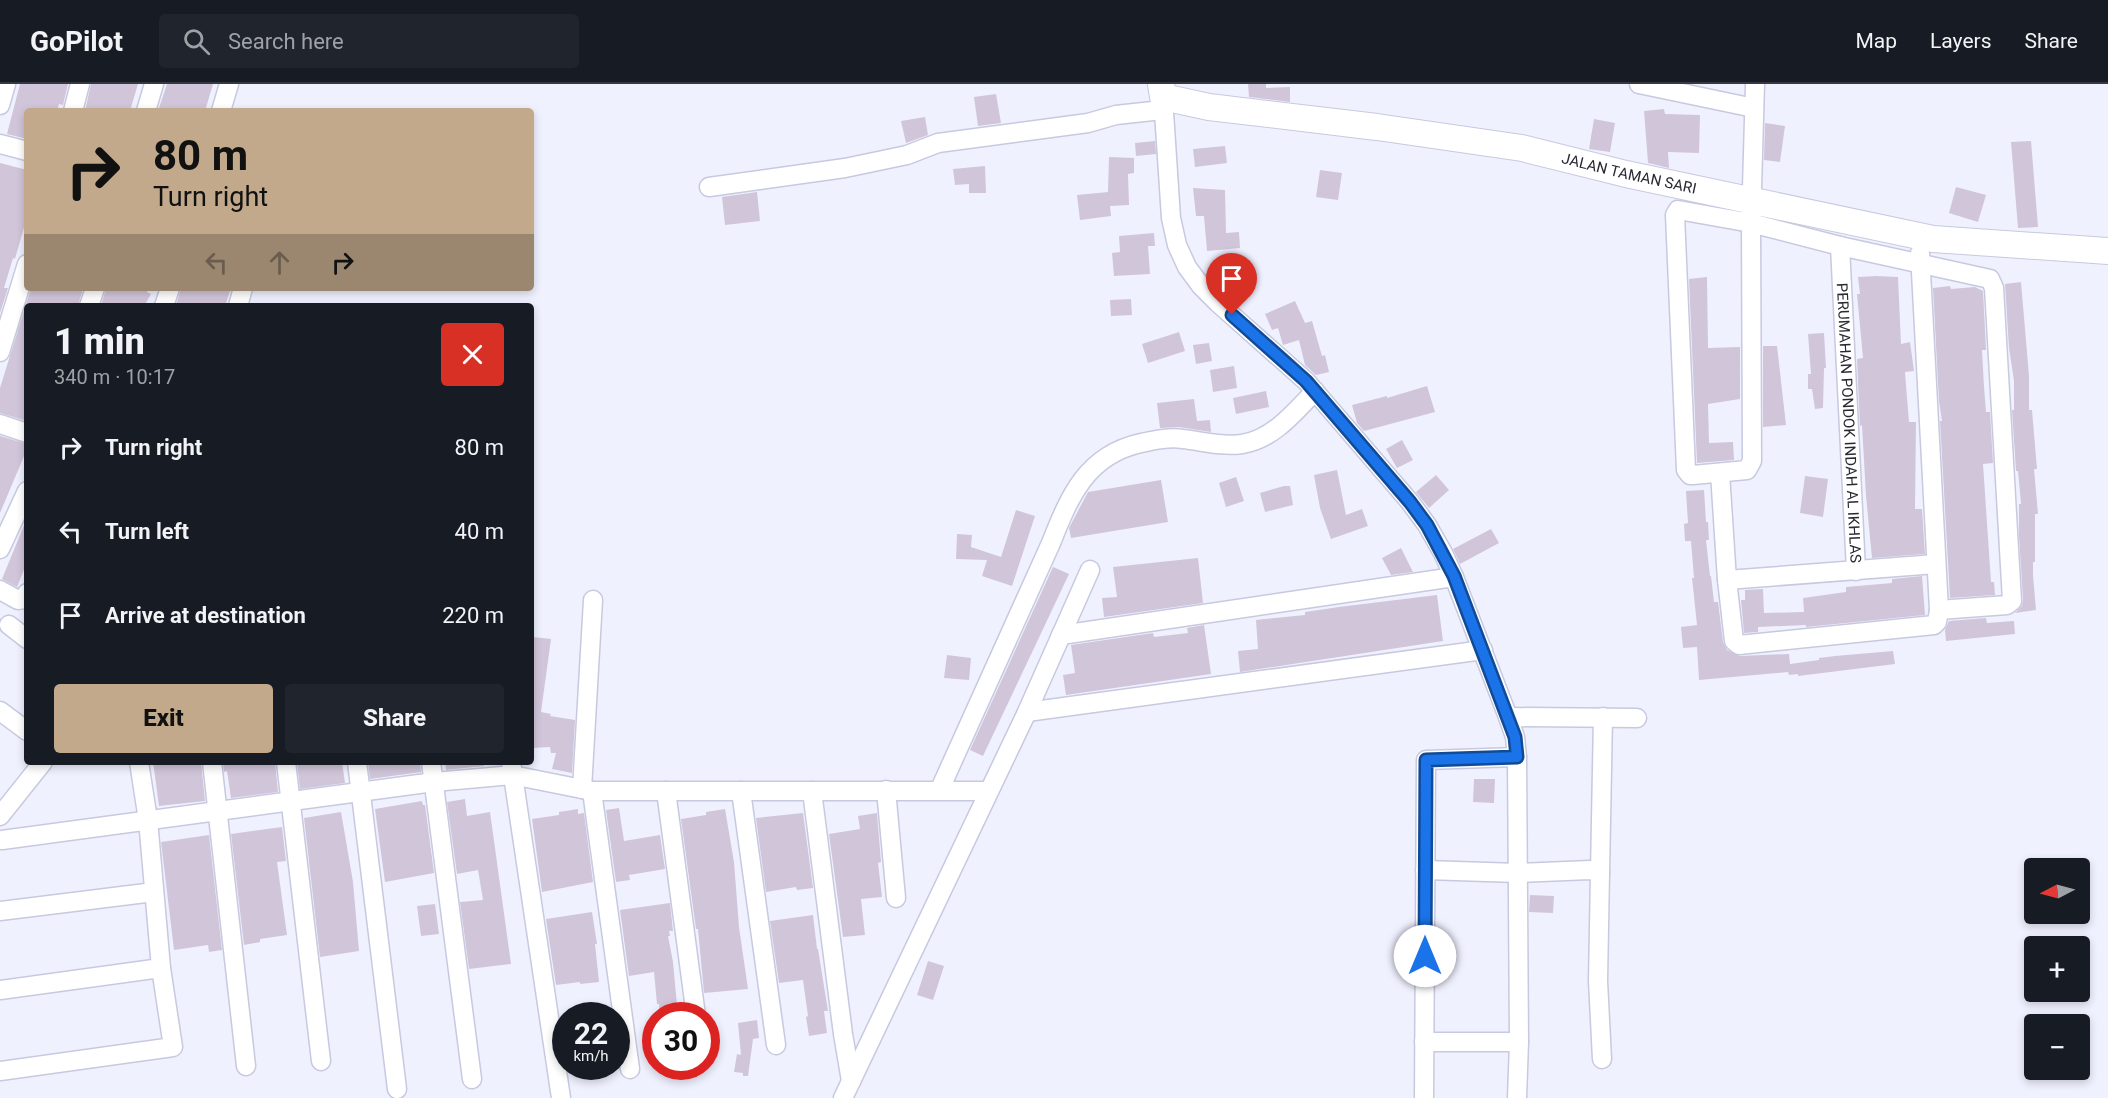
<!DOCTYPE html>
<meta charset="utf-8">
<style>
:root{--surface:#171b24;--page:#20242c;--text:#f1f3f6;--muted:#9ea1a6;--line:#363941;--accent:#c2a98b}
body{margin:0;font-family:Roboto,sans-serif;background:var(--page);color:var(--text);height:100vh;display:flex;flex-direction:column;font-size:22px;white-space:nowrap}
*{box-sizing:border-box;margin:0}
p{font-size:20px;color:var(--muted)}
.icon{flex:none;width:33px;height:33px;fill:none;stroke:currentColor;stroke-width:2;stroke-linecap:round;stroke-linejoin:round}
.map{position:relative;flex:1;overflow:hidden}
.side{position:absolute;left:24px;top:219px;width:510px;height:462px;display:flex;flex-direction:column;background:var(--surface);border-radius:6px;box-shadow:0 3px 9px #0003}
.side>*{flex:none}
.hud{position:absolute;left:24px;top:24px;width:510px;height:183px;border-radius:6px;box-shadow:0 3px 9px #0003;background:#c2a98b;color:#111;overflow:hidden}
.needle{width:39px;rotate:264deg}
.fabs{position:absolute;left:2024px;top:774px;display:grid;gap:12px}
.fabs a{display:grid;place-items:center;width:66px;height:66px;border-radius:6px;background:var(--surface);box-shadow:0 3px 9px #0003;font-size:30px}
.speed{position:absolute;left:552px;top:918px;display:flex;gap:12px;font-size:30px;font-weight:700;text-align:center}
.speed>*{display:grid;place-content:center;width:78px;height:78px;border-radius:50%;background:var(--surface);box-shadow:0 3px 9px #0003;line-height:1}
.speed small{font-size:15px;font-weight:400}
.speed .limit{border:9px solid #d22;background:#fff;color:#111}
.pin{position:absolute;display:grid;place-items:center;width:51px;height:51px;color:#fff;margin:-62px -26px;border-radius:50% 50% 50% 0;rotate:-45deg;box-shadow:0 0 6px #0007}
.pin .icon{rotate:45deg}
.me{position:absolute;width:66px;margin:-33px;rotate:0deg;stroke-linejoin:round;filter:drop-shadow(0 0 4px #0008)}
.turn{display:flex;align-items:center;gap:21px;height:126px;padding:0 30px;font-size:27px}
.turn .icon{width:78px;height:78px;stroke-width:2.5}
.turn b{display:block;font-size:42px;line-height:51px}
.lanes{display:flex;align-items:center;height:57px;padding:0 30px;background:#0003;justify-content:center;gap:30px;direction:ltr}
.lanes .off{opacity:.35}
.round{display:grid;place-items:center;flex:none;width:63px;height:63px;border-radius:6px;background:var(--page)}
.headline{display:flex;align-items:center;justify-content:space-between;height:102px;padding:0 30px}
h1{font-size:36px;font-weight:800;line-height:45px}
.cta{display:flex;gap:12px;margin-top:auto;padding:12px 30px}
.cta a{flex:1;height:69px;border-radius:6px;background:var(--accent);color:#111;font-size:24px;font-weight:800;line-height:69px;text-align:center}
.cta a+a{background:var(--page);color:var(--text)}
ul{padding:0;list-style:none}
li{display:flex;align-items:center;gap:18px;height:84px;padding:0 30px}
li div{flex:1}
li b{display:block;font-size:22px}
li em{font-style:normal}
header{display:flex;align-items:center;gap:36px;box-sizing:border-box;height:84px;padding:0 30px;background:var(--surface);border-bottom:2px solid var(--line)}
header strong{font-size:28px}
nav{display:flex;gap:33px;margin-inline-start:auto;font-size:21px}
.search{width:420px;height:54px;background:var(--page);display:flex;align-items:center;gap:15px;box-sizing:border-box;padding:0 21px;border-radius:6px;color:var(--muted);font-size:22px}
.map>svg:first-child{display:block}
.building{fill:#d1c5da}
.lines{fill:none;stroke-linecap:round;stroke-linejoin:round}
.street-casing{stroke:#c7c9df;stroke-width:21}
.secondary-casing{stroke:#c7c9df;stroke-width:28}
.street{stroke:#fff;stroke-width:18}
.secondary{stroke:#fff;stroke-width:26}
.route-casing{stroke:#114b97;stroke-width:15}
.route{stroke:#1a73e8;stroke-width:10}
.labels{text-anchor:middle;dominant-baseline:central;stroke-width:5;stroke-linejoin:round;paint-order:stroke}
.street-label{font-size:15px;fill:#282931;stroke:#f0f1ff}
</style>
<header>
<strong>GoPilot</strong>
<div class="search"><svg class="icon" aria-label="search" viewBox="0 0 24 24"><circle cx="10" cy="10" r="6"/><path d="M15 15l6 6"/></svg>Search here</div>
<nav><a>Map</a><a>Layers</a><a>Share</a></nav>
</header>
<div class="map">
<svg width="2108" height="1014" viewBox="0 0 2108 1014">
<rect width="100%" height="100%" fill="#f0f1ff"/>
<g class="building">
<path d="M 20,0 L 68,0 L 63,21 L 59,20 L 57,27 L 27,27 L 27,55 L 7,50 Z"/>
<path d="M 91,0 L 138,0 L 130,27 L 85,27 Z"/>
<path d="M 167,0 L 213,0 L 205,27 L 158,27 Z"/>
<path d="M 1248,0 L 1266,0 L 1266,4 L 1290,3 L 1290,18 L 1249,13 Z"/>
<path d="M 996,10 L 1001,39 L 978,42 L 974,13 Z"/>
<path d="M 1664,25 L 1665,30 L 1700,31 L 1699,69 L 1668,68 L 1669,84 L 1648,79 L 1644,27 Z"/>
<path d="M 925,33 L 928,51 L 906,59 L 901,37 Z"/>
<path d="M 1594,35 L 1615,39 L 1610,68 L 1589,65 Z"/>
<path d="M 1765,39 L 1785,42 L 1780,78 L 1764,76 Z"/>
<path d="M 1155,57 L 1156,70 L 1136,72 L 1135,59 Z"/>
<path d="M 2031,57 L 2038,143 L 2018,144 L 2011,58 Z"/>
<path d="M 1225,62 L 1227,79 L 1195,83 L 1193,65 Z"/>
<path d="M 1109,73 L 1134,74 L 1134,89 L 1128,90 L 1129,121 L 1110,122 L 1111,132 L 1080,136 L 1077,111 L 1108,108 Z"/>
<path d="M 0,79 L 27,86 L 27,133 L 15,175 L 13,174 L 4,204 L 8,204 L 0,229 Z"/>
<path d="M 985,82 L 986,109 L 969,109 L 969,100 L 955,101 L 953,85 Z"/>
<path d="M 1320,86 L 1342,89 L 1338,116 L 1316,113 Z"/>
<path d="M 1956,103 L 1986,111 L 1978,138 L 1949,129 Z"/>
<path d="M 1193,104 L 1225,106 L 1226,149 L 1239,148 L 1240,164 L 1207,167 L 1204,132 L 1196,132 Z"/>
<path d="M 757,108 L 760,137 L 725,141 L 722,113 Z"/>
<path d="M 1154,149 L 1155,162 L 1148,162 L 1150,190 L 1114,192 L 1112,169 L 1120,168 L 1119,152 Z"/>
<path d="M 1876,192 L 1898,193 L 1901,260 L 1910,258 L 1914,287 L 1905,288 L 1907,314 L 1909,338 L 1916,338 L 1915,425 L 1922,425 L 1925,470 L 1872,474 L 1866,412 L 1862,341 L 1860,342 L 1857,275 L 1863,274 L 1857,210 L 1860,210 L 1858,193 Z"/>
<path d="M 1707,193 L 1708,264 L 1740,263 L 1740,315 L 1708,320 L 1709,359 L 1733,358 L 1734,376 L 1697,379 L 1689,195 Z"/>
<path d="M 2021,198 L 2029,292 L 2029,326 L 2032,326 L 2037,385 L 2034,385 L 2038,430 L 2035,430 L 2035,478 L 2033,478 L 2033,491 L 2036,526 L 2015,529 L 2022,522 L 2023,516 L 2019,451 L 2019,420 L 2021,420 L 2018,387 L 2016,387 L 2012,326 L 2014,326 L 2014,297 L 2009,264 L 2005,200 Z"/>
<path d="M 1950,202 L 1951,205 L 1975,203 L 1983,207 L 1986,266 L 1982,266 L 1984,303 L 1986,328 L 1990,328 L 1993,379 L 1983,380 L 1991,498 L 1994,498 L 1995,511 L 1950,514 L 1940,337 L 1942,337 L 1939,317 L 1933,204 Z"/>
<path d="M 31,204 L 83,204 L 78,222 L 27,222 L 27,337 L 0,329 L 0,304 Z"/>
<path d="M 106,204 L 149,204 L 147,208 L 151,210 L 144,222 L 101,222 Z"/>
<path d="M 181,204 L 231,204 L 225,222 L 176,222 Z"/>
<path d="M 1131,215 L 1132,231 L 1111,232 L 1110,216 Z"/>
<path d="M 1295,217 L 1305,239 L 1312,237 L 1322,272 L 1325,271 L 1329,288 L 1316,291 L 1305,281 L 1299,256 L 1283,261 L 1278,244 L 1272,246 L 1265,230 Z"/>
<path d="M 1179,248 L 1185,267 L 1148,279 L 1142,260 Z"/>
<path d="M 1824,249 L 1826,284 L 1824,284 L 1823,324 L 1815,325 L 1812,305 L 1808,305 L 1808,290 L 1811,290 L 1808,250 Z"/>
<path d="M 1209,259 L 1212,277 L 1196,280 L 1193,261 Z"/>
<path d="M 1763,262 L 1777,262 L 1786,341 L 1763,343 Z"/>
<path d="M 1234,282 L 1237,304 L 1213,308 L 1210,286 Z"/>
<path d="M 1427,302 L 1435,328 L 1364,347 L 1357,339 L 1352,321 L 1387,312 L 1387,314 Z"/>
<path d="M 1266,307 L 1269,323 L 1236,330 L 1233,314 Z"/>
<path d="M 1194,315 L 1197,337 L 1210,336 L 1211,348 L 1179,343 L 1160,344 L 1157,319 Z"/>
<path d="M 0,352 L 27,360 L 27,365 L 0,429 Z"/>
<path d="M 1402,356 L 1413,376 L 1397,384 L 1386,365 Z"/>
<path d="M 1337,386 L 1346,431 L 1362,425 L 1368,442 L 1331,455 L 1320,424 L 1314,391 Z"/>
<path d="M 1436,391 L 1449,406 L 1429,424 L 1416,408 Z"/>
<path d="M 1805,392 L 1828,395 L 1823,433 L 1800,429 Z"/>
<path d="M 1236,393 L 1244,417 L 1226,423 L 1219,399 Z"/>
<path d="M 1161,396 L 1168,438 L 1071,454 L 1069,444 L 1088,408 Z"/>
<path d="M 1284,402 L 1290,402 L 1293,421 L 1265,428 L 1260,409 Z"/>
<path d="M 1704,406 L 1706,438 L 1708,438 L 1709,456 L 1706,456 L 1710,492 L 1711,492 L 1714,518 L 1718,518 L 1723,558 L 1727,566 L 1740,572 L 1789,570 L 1790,580 L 1819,576 L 1819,574 L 1835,572 L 1893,567 L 1895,580 L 1798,592 L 1798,590 L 1789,591 L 1788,588 L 1699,596 L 1697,563 L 1683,564 L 1681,543 L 1697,541 L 1692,494 L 1694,494 L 1691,457 L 1685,457 L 1684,440 L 1688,439 L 1686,407 Z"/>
<path d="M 1016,426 L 1035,432 L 1012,502 L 982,492 L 987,476 L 956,475 L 957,450 L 972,451 L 971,463 L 1001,473 Z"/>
<path d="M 27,434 L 27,478 L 17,503 L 2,495 Z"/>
<path d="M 1491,445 L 1499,459 L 1460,480 L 1453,465 Z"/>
<path d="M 1401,464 L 1413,488 L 1391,491 L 1382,474 Z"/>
<path d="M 1198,474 L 1203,519 L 1104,533 L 1102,514 L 1117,513 L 1113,483 Z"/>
<path d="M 1053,483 L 1069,490 L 983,672 L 970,666 Z"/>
<path d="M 1922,492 L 1925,531 L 1806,543 L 1806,541 L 1758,543 L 1758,548 L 1744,549 L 1741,516 L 1745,516 L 1745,506 L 1763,505 L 1764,529 L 1804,528 L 1803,514 L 1846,508 L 1846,503 L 1892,499 L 1892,495 Z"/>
<path d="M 1437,511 L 1443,557 L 1240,588 L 1238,567 L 1258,565 L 1256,536 L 1305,531 L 1305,528 L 1339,523 Z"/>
<path d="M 1986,534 L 1987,539 L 2014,537 L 2015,550 L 1946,557 L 1945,546 L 1949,537 Z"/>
<path d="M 1204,541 L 1211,590 L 1066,611 L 1063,591 L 1075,589 L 1071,561 L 1153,549 L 1154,553 L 1188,549 L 1187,544 Z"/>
<path d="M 533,553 L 551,555 L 541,628 L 551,630 L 550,632 L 575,636 L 572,689 L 552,685 L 556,669 L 551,669 L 550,663 L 532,664 L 531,575 Z"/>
<path d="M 947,571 L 971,574 L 969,596 L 944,594 Z"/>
<path d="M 153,678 L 201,678 L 205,717 L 159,722 Z"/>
<path d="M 223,678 L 275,678 L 278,708 L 231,714 L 227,687 L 224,688 Z"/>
<path d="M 297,678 L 342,678 L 345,699 L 300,705 Z"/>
<path d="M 368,678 L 420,678 L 421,688 L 370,695 Z"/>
<path d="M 445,678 L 484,678 L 484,682 L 446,686 Z"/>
<path d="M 1474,695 L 1495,695 L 1494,719 L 1473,718 Z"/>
<path d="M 465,715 L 467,732 L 490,728 L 511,880 L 469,885 L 460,818 L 483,816 L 478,786 L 457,790 L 447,718 Z"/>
<path d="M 422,717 L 423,721 L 425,721 L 434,789 L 385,798 L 375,725 Z"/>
<path d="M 619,724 L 624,757 L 660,751 L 665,785 L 629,791 L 630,796 L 616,798 L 606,726 Z"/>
<path d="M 578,725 L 578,730 L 584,729 L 593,798 L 542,808 L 532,735 L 559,731 L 559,728 Z"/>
<path d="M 725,725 L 734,778 L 739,843 L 748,905 L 704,909 L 698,845 L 696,845 L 681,735 L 706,731 L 706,728 Z"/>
<path d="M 341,728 L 353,798 L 359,867 L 320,873 L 304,734 Z"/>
<path d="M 803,729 L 813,804 L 797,806 L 796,803 L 766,808 L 756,734 Z"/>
<path d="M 877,729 L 881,778 L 878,779 L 882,813 L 861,815 L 865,851 L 843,853 L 829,750 L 860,745 L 858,732 Z"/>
<path d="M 282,743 L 286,777 L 277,778 L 287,851 L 260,855 L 260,858 L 244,861 L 231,750 Z"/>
<path d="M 209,751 L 222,866 L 209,868 L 208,861 L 174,866 L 161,758 Z"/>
<path d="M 1530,811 L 1554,812 L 1553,829 L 1529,828 Z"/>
<path d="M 670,819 L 673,847 L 669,847 L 670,852 L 668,852 L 673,878 L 678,932 L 660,932 L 659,920 L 657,920 L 654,888 L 629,892 L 620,826 Z"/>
<path d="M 435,820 L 439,850 L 421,852 L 417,822 Z"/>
<path d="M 592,828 L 597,860 L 595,860 L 599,898 L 580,900 L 580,898 L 556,901 L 546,835 Z"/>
<path d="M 813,831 L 817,865 L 818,865 L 828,927 L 824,927 L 827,949 L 809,952 L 806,933 L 808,932 L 803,896 L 779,899 L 770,837 Z"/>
<path d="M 928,877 L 944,882 L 933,916 L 917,911 Z"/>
<path d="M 757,936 L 759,954 L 753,955 L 748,992 L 743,992 L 743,989 L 734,988 L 737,970 L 741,971 L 738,939 Z"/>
</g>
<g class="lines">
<g class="street-casing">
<g id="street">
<path d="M 1639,0 L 1754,24"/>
<path d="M 1755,0 L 1751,139 L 1752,377 L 1747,386 L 1693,391 L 1690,391 L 1686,386 L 1675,131 L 1678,126 L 1751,139 L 1840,162 L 1990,195 L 1994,204 L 2012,517 L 2007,521 L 1939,526"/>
<path d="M 1163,13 L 1171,134 L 1177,161 L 1187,183 L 1201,202 L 1218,219 L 1306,297 L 1410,418 L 1427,441 L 1443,469 L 1454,493 L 1508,633 L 1515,653 L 1517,673 L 1519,958 L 1517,1014"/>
<path d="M 0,21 L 6,0"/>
<path d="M 73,27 L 80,0"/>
<path d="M 146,27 L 154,0"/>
<path d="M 221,27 L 229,0"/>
<path d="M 0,60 L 27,67"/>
<path d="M 709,103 L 845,84 L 907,71 L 938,59 L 1088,39 L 1116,31 L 1162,26"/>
<path id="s1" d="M 1840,162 L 1856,487"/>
<path d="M 89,222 L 95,204"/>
<path d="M 164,222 L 170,204"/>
<path d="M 238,222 L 243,204"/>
<path d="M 0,268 L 27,180"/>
<path d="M 0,340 L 27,349"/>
<path d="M 1720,389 L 1727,496 L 1734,557 L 1739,561 L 1934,541 L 1937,538 L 1939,526 L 1920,169"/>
<path d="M 0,465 L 27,407"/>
<path d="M 1727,496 L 1936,480"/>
<path d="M 0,506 L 18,516 L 24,515 L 27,509"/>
<path d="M 9,541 L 27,555"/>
<path d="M 1061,551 L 1454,493"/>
<path d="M 0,627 L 27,647"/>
<path d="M 1027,628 L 1483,566"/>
<path d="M 1508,633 L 1637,634"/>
<path d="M 212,678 L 246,982"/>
<path d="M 286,678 L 321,977"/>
<path d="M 357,678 L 397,1005"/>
<path d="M 431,678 L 472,995"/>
<path d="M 511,678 L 561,1014"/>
<path d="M 582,705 L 593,516"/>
<path d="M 940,705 L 1051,459 C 1070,411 1087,371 1141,359 C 1155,356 1169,353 1183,355 C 1202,357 1222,363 1242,360 C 1272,356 1295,328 1315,307"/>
<path d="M 886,706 L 896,814"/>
<path d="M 592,707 L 630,985"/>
<path d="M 666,707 L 696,932"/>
<path d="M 741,707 L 776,961"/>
<path d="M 812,707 L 843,950 L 851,997"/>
<path d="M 0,732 L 43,678"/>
<path d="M 2,756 L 434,698 L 512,691 L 592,707 L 988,707"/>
<path d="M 1425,786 L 1518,789 L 1590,786 L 1600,789 L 1598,897 L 1602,975"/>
<path d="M 1600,789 L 1603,633"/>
<path d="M 0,827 L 154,808"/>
<path d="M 0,906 L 161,884"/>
<path d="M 1424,958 L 1519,958"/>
<path d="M 0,987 L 173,963 L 161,884 L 148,736 L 139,678"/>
<path d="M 843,1014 L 1027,628 L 1090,486"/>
<path d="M 1424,1014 L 1426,676 L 1517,673"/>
</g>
</g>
<g class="secondary-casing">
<g id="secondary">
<path id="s2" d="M 1161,0 L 1163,13 L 1209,23 L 1377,43 L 1522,64 L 1626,90 L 1933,155 L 2108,167"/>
</g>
</g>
<use href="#street" class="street"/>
<use href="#secondary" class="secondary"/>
</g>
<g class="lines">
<g class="route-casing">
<path id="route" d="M 1232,231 L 1306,297 L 1410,418 L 1427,441 L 1454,492 L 1515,653 L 1517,673 L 1426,676 L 1425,872"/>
</g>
<use href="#route" class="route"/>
</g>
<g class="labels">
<g class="street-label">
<text stroke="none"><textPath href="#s2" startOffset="486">JALAN TAMAN SARI</textPath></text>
<text stroke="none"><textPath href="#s1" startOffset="177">PERUMAHAN PONDOK INDAH AL IKHLAS</textPath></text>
</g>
</g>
</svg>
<div class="fabs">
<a><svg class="needle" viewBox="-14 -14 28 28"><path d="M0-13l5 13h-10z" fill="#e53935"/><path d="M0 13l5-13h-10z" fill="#9ea1a6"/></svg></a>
<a>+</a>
<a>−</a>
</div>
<div class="speed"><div>22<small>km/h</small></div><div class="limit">30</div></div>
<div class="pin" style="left:1232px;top:231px;background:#d93025"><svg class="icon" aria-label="arrive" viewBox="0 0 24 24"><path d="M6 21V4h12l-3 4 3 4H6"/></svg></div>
<svg class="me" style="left:1425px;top:872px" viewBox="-20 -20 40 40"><circle r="19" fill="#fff"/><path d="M0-13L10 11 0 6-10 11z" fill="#1a73e8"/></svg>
<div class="hud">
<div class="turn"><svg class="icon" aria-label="right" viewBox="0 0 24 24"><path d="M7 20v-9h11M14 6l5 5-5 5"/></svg><div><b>80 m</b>Turn right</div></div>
<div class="lanes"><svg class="icon off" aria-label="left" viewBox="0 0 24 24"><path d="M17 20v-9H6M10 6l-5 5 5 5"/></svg><svg class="icon off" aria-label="ahead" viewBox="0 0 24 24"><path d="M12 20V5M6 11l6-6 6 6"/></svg><svg class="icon" aria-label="right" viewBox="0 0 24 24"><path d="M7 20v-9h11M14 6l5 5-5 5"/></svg></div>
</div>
<section class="side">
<div class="headline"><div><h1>1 min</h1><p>340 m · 10:17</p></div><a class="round" style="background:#d93025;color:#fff"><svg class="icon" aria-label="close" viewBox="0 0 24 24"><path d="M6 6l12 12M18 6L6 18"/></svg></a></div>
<ul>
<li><svg class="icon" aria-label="right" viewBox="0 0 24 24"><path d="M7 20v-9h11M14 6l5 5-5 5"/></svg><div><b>Turn right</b></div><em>80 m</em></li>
<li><svg class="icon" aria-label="left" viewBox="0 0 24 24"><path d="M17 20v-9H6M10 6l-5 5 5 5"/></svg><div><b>Turn left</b></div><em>40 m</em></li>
<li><svg class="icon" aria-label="arrive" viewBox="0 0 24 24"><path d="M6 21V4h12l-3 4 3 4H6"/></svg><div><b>Arrive at destination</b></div><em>220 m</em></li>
</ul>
<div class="cta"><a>Exit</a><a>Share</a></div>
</section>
</div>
